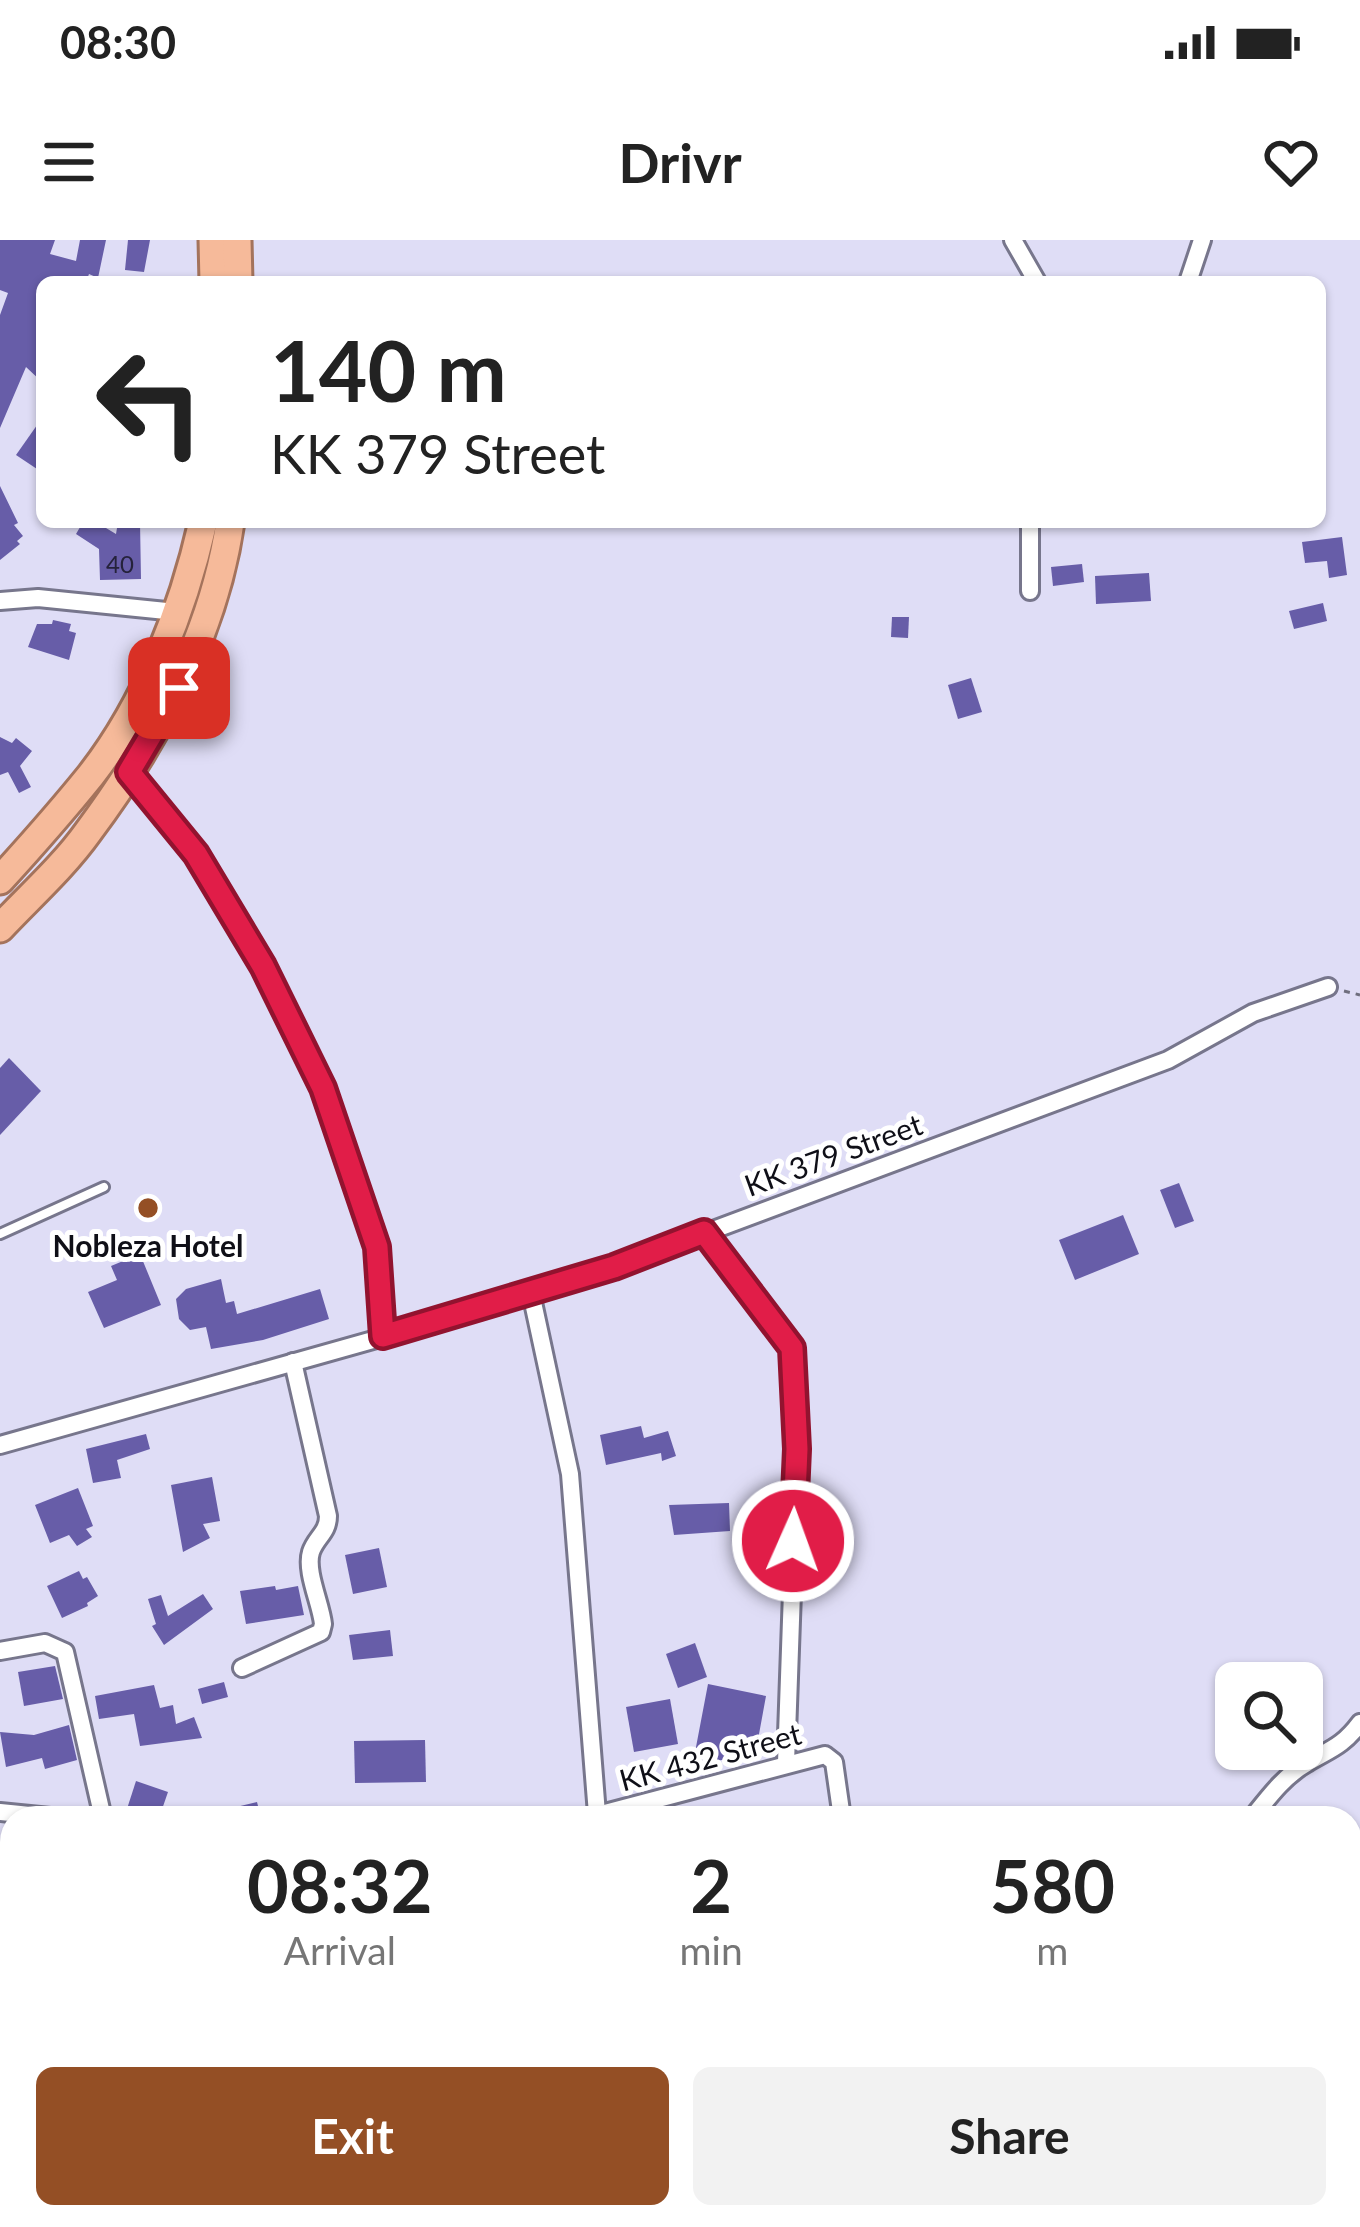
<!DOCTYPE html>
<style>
:root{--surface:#fff;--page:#f2f2f2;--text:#222;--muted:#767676;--accent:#944f25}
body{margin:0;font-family:Lato,sans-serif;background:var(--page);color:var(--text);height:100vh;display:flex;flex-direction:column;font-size:45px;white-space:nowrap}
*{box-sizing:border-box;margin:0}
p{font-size:39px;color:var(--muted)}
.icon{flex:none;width:66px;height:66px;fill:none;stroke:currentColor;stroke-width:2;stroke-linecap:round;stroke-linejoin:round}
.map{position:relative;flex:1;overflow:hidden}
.details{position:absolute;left:0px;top:1566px;width:1362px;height:423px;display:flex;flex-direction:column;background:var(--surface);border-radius:36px 36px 0 0;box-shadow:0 3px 9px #0004}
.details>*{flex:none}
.banner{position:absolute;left:36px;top:36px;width:1290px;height:252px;border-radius:18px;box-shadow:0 3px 9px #0004;background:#fff;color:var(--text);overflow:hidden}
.tools{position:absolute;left:1215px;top:1422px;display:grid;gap:24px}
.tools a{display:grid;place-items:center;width:108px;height:108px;border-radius:18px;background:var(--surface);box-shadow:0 3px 9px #0004;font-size:60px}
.pin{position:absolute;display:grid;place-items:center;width:102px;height:102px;color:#fff;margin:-51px;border-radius:24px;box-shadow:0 6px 18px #0006}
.me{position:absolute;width:132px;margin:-66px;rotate:2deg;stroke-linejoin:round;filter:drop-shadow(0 0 9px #0008)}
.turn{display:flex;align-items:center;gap:42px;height:252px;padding:0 36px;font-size:54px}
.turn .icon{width:156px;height:156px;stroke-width:2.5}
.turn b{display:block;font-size:84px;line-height:102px}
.eta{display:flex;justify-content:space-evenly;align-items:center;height:204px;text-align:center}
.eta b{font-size:72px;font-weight:700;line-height:84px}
.action{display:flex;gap:24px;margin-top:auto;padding:24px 36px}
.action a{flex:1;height:138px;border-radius:18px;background:var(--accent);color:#fff;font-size:48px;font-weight:700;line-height:138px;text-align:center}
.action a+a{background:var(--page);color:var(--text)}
.status{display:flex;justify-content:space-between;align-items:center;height:84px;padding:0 60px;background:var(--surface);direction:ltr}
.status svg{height:33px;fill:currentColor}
header{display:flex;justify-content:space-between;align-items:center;height:156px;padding:0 36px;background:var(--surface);font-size:54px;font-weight:700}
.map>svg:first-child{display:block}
.building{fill:#675da8}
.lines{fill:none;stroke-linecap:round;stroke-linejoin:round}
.service-casing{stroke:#77768c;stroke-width:14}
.minor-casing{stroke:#77768c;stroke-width:22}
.trunk-casing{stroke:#a4735c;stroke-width:33}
.path{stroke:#6f6e7e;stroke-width:3;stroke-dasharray:6 6;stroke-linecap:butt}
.service{stroke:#fff;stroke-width:8}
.minor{stroke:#fff;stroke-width:16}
.trunk{stroke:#f6ba9a;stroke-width:27}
.route-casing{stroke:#92132f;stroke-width:30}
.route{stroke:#e11d48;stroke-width:21}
.poi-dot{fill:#944f25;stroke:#fff;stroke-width:4.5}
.labels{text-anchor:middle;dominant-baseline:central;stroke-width:10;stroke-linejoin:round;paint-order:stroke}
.number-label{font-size:24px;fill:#25223b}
.street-label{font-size:30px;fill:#0f0f17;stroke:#fff}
.poi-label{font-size:30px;font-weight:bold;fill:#0f0f17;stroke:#fff}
</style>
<div class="status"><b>08:30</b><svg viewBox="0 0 49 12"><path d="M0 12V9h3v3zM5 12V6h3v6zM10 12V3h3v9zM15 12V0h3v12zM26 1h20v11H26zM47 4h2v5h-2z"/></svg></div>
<header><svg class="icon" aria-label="menu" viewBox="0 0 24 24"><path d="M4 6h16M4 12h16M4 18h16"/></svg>Drivr<svg class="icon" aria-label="heart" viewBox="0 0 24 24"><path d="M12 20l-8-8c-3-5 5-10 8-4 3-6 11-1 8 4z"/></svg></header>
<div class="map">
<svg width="1360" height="1987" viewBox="0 0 1360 1987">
<rect width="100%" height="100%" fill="#dfddf6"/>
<g class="building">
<path d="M 0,0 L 55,0 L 50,14 L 76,21 L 80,0 L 106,0 L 98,38 L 89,34 L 86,42 L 42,42 L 42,142 L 26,127 L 0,188 L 0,75 L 8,53 L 0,50 Z"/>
<path d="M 128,0 L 150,0 L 144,32 L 125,30 Z"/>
<path d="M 42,178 L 42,221 L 37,229 L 16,215 Z"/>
<path d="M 0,246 L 18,283 L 14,285 L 23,296 L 17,301 L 20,304 L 0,320 Z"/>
<path d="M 83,282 L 96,282 L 116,294 L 118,282 L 140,282 L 141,339 L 100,340 L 99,309 L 76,294 Z"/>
<path d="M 1342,297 L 1347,335 L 1329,338 L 1327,321 L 1305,323 L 1302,302 Z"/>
<path d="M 1082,324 L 1084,342 L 1053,346 L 1051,327 Z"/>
<path d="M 1149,333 L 1151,361 L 1096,364 L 1095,336 Z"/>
<path d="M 1323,363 L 1327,381 L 1294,389 L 1289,371 Z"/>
<path d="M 892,377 L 909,377 L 908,398 L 891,397 Z"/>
<path d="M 53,380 L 71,384 L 69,391 L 76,393 L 69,420 L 28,407 L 37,384 L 52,384 Z"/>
<path d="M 971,438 L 982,472 L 958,479 L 948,445 Z"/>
<path d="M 0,497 L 12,503 L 16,498 L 32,511 L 20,526 L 31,547 L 19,553 L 8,532 L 0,535 Z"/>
<path d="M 9,818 L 41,851 L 0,895 L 0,828 Z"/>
<path d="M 1179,943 L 1194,981 L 1175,988 L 1160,950 Z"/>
<path d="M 1123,975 L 1139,1014 L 1075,1040 L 1059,1000 Z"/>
<path d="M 140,1014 L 161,1065 L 104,1088 L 88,1052 L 117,1040 L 111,1026 Z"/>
<path d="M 221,1039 L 226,1063 L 234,1061 L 237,1074 L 320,1049 L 329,1079 L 263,1100 L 211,1109 L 206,1087 L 190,1090 L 179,1079 L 176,1059 L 186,1049 Z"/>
<path d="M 641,1186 L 644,1198 L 668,1191 L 676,1216 L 662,1221 L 661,1213 L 606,1225 L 600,1195 Z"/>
<path d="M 146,1194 L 150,1209 L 117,1220 L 121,1238 L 93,1243 L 86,1209 Z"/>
<path d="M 212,1237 L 220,1281 L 203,1284 L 210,1298 L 183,1312 L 171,1245 Z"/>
<path d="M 78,1248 L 93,1286 L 86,1289 L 92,1297 L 77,1306 L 69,1295 L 50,1303 L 35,1265 Z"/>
<path d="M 729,1263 L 730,1291 L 674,1295 L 669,1265 Z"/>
<path d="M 379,1308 L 387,1347 L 353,1354 L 345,1315 Z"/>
<path d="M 79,1331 L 83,1339 L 87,1337 L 98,1356 L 87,1363 L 88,1366 L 62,1378 L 47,1346 Z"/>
<path d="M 275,1346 L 276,1350 L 298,1346 L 304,1375 L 246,1384 L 240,1351 Z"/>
<path d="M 203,1354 L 213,1369 L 164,1405 L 152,1386 L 156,1384 L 148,1359 L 161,1355 L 168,1376 Z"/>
<path d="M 390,1390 L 393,1416 L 353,1420 L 349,1395 Z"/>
<path d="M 695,1403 L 707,1437 L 678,1448 L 666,1414 Z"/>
<path d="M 55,1426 L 63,1459 L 24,1466 L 18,1432 Z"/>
<path d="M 224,1442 L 228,1457 L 202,1464 L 198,1449 Z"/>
<path d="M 708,1444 L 766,1456 L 757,1505 L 759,1514 L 697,1524 L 696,1507 Z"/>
<path d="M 154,1445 L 160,1468 L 173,1465 L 176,1484 L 194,1477 L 202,1498 L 140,1506 L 134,1474 L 99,1479 L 95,1456 Z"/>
<path d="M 670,1459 L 678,1504 L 634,1512 L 626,1467 Z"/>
<path d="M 69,1485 L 77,1520 L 45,1529 L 42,1518 L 6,1527 L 0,1492 L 34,1495 Z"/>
<path d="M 425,1500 L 426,1542 L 355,1543 L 354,1501 Z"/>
<path d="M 136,1541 L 168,1552 L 159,1578 L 125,1575 Z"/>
<path d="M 257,1562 L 261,1578 L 212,1578 L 211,1573 Z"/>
</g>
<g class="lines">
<g class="service-casing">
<g id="service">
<path d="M 0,994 L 104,947"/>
<path d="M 328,1987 L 344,1977"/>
</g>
</g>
<g class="minor-casing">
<g id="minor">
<path d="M 1013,0 L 1037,42"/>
<path d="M 1188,42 L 1202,0"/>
<path d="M 1030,351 L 1030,282"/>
<path d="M 0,361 L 38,358 L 176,372"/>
<path d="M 129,533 L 196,614 L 263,726 L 323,848 L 377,1008 L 383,1096"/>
<path d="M 704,991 L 792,1108 L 797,1209 L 786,1523"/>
<path d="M 531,1053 L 570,1234 L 597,1574"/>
<path d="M 0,1205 L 476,1071 L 614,1027 L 1168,820 L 1253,773 L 1328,747"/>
<path d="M 0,1411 L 45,1403 L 65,1412 L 103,1578"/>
<path d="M 242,1428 L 321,1392 L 323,1384 C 321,1364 305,1331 311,1312 C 316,1297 328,1293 328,1276 L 293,1122"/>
<path d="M 0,1572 L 60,1578"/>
<path d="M 586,1578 L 825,1515 L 834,1522 L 842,1578"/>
<path d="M 1252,1578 C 1268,1558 1284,1536 1307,1523 C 1330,1509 1342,1507 1360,1483"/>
<path d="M 195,1977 L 201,1987"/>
<path d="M 615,1977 L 615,1987"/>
<path d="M 1100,1977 L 1114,1987"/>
<path d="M 1138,1977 L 1138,1987"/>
</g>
</g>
<g class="trunk-casing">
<g id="trunk">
<path d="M 213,0 L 214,42"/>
<path d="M 237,0 L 238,42"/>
<path d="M 0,640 C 31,606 62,571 91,535 C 147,463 183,370 203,282"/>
<path d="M 0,688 C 29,657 63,627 88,592 C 155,502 214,394 230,282"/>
</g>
</g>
<path class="path" d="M 1344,751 L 1360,755"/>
<use href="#service" class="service"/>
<use href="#minor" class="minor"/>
<use href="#trunk" class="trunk"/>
</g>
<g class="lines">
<g class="route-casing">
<path id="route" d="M 179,448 L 129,532 L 196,614 L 263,726 L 323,848 L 377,1007 L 383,1096 L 614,1027 L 704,992 L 792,1108 L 797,1209 L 793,1301"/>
</g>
<use href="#route" class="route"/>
</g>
<circle class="poi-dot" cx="148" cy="968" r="12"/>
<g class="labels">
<g class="number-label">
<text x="120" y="323">40</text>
</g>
<g class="street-label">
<text transform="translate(833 914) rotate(-20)">KK 379 Street</text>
<text transform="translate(710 1516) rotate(-15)">KK 432 Street</text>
</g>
<g class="poi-label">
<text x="148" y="1005">Nobleza Hotel</text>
</g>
</g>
</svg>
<div class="tools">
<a><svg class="icon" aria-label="search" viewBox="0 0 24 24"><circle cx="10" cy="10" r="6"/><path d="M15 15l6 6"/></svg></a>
</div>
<div class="pin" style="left:179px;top:448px;background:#d93025"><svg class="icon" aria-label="arrive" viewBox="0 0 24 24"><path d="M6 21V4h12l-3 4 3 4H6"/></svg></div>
<svg class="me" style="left:793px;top:1301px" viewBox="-20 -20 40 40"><circle r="17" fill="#e11d48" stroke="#fff" stroke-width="3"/><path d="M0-11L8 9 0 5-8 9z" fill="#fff"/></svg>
<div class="banner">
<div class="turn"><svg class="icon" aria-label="left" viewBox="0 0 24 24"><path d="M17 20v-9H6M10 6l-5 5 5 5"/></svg><div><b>140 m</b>KK 379 Street</div></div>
</div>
<section class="details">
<div class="eta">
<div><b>08:32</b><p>Arrival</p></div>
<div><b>2</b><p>min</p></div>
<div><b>580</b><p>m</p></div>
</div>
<div class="action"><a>Exit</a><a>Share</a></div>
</section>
</div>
